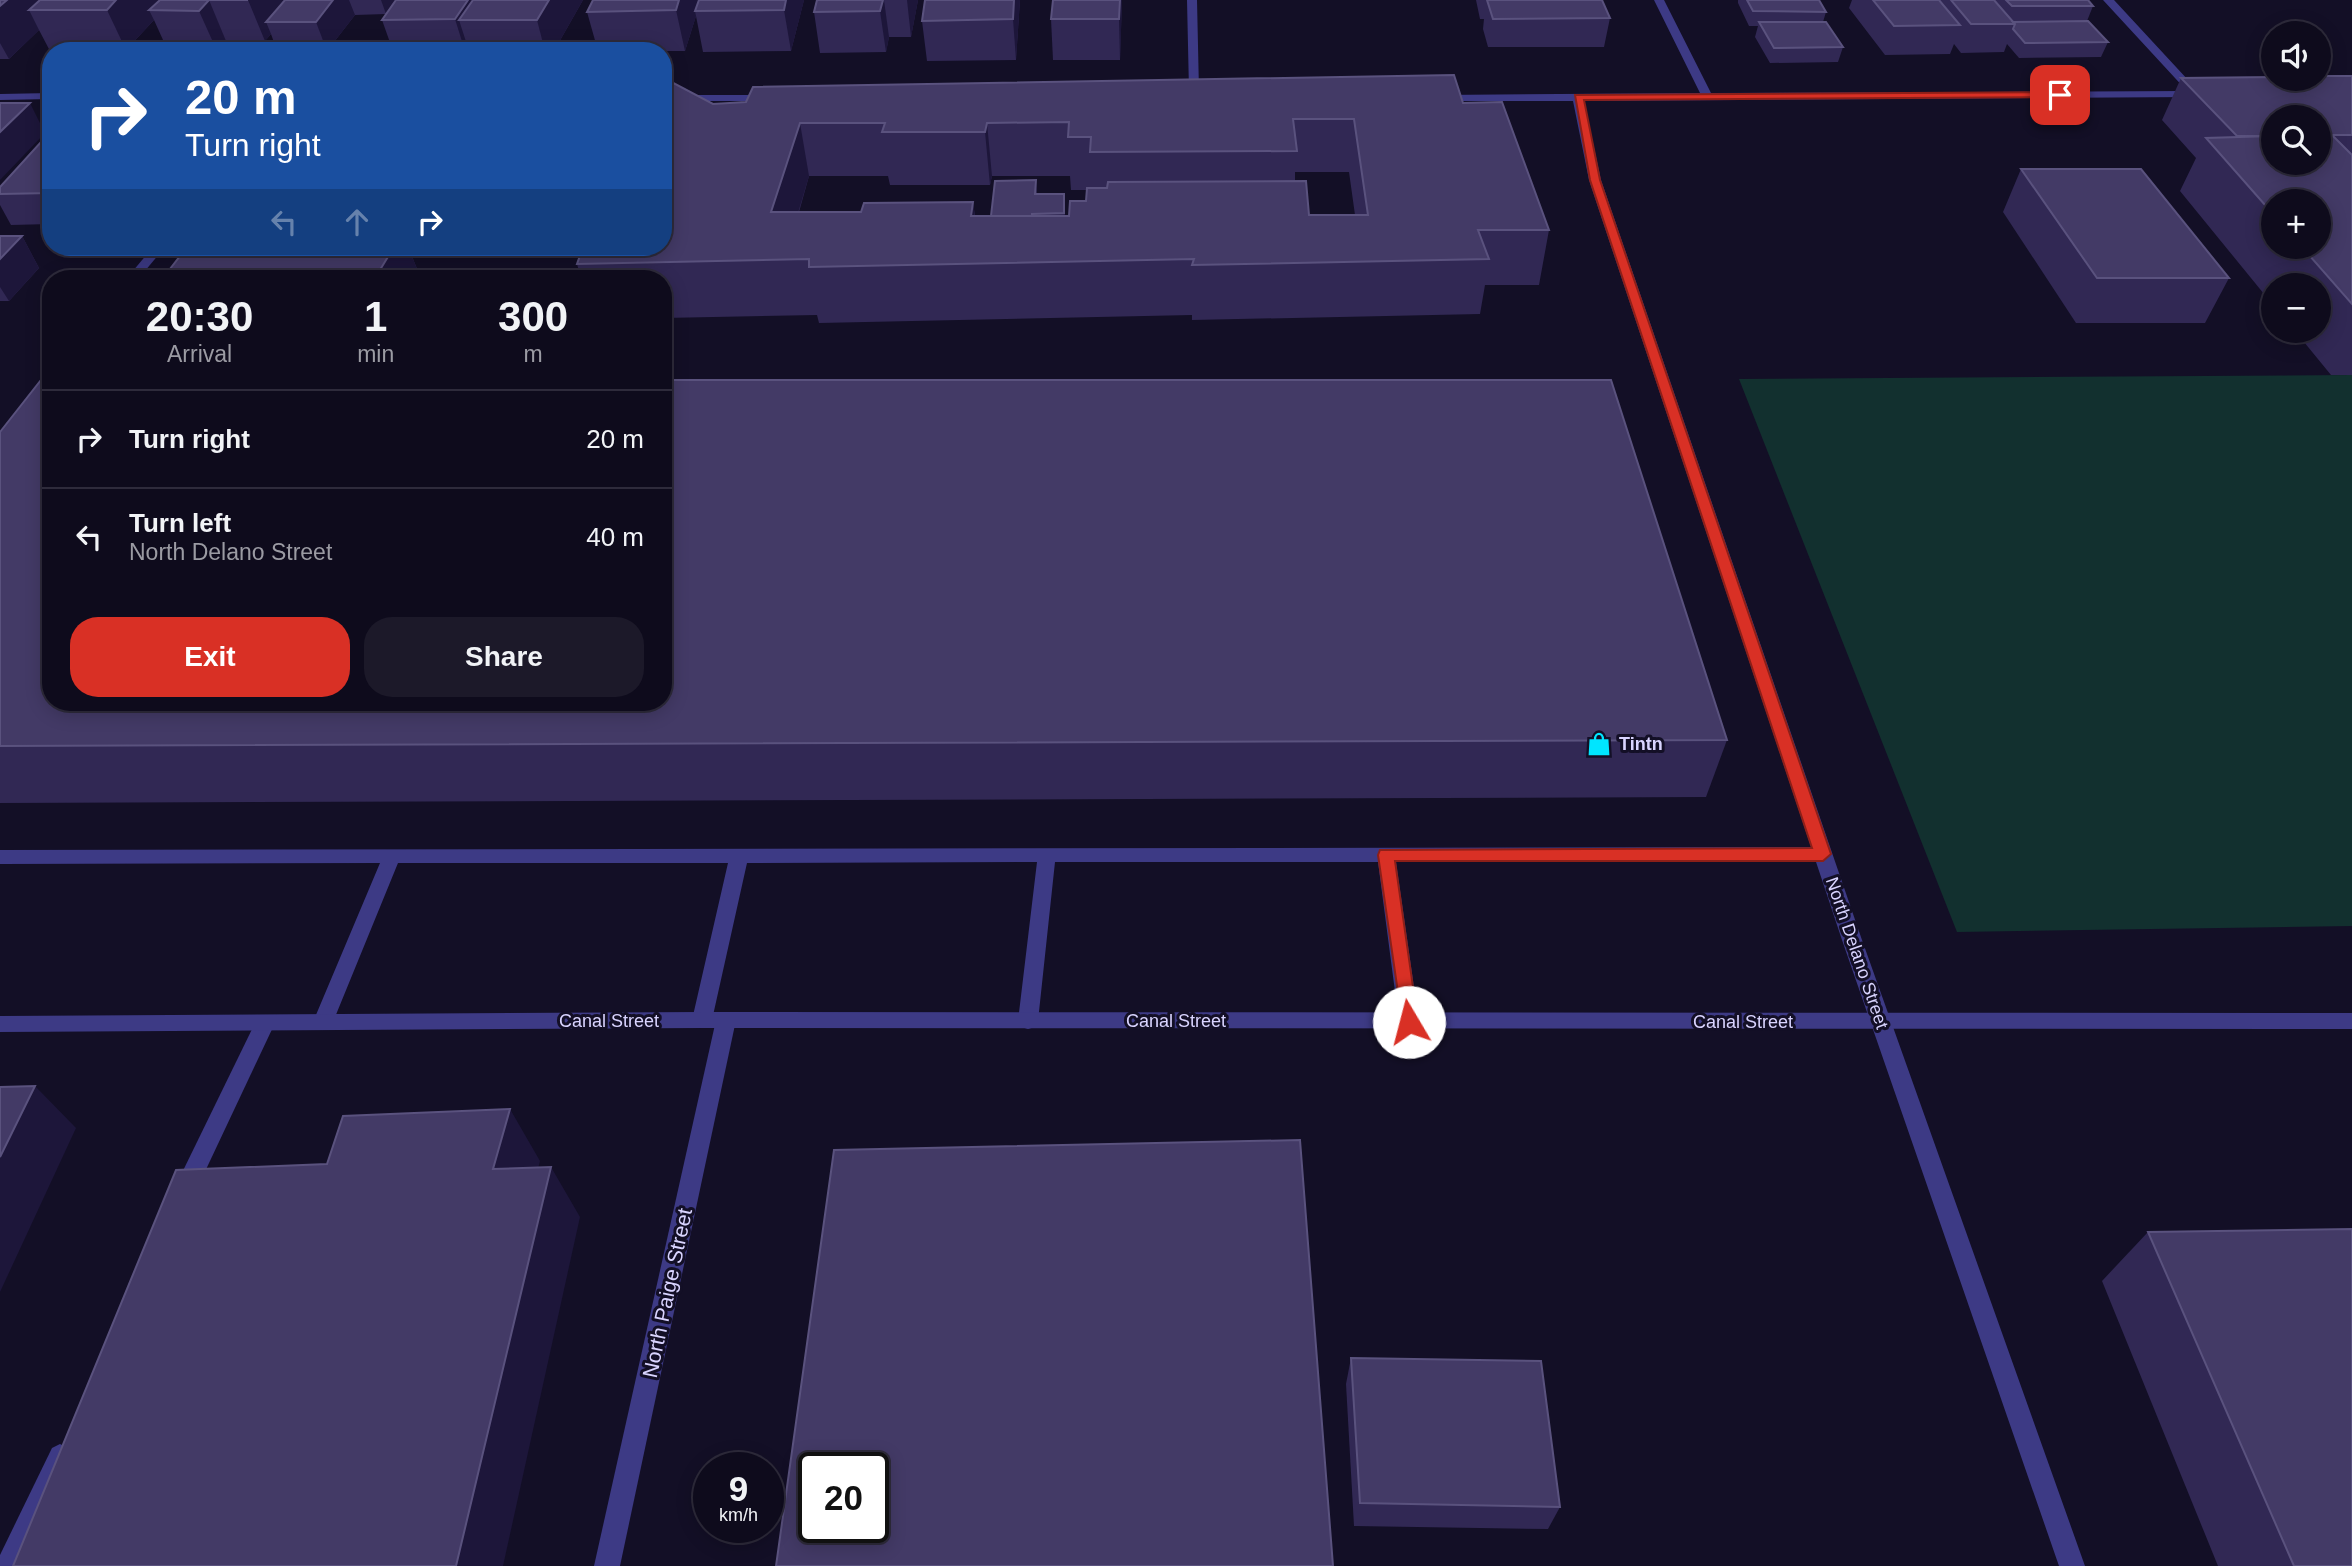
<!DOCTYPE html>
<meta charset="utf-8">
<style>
:root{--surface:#0e0b1c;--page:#1c1929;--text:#f1f3f6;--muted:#9b9ba3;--line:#2e2b3b;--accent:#d93025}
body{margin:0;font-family:Arial,sans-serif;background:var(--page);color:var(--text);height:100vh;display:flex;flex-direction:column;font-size:26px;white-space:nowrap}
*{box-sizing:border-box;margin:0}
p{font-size:23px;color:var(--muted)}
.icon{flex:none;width:38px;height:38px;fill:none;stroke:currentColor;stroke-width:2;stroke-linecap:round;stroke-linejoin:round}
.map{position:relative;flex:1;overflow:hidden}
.panel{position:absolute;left:42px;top:270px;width:630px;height:441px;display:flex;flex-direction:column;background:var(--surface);border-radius:28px;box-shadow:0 4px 18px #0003,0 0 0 2px var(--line)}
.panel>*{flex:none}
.hud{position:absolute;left:42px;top:42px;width:630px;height:214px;border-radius:28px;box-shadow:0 4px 18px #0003,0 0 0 2px var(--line);background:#1a4fa0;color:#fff;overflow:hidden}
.controls{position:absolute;left:2261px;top:21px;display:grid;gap:14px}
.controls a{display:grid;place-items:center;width:70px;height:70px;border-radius:50%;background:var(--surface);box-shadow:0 4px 18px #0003,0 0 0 2px var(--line);font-size:35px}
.speed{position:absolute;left:693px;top:1452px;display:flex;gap:14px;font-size:35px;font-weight:700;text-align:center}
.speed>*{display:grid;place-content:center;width:91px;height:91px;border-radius:50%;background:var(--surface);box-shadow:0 4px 18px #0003,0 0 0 2px var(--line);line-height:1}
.speed small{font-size:18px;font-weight:400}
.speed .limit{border:4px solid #111;border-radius:10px;background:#fff;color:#111}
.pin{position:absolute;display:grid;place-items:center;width:60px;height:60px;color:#fff;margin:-30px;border-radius:14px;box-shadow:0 4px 10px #0006}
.me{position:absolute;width:77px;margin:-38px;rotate:352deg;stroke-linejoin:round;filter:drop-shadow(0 0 5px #0008)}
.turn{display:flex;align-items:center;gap:24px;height:147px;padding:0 28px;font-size:32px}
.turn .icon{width:91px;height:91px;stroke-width:2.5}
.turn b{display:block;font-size:49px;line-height:60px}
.lanes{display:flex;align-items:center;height:66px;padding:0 28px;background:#0003;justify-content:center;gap:35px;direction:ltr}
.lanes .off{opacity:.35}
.eta{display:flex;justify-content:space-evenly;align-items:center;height:119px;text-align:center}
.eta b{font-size:42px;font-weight:600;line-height:49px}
.action{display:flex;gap:14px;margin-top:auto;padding:14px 28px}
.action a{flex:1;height:80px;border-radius:28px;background:var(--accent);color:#fff;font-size:28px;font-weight:600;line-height:80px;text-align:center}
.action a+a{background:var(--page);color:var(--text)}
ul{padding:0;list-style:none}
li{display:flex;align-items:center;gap:21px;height:98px;padding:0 28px;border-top:2px solid var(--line)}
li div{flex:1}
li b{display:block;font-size:26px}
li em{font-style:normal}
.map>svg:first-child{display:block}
.green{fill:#12302f}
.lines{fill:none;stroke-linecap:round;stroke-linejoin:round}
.service{fill:#3d3a85;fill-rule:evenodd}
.minor{fill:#3d3a85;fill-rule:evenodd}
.tertiary{fill:#3d3a85;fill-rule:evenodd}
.wall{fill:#312854;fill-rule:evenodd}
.shaded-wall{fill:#1d163a}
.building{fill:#433a66;stroke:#5a527e;stroke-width:2;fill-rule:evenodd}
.route{fill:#d93025;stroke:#8d1f18;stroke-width:2}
.labels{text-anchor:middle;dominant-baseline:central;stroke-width:6;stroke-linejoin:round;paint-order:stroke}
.poi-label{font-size:18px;font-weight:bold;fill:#d9d4ff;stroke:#130f26;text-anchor:start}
.street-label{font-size:18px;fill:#d9d4ff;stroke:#130f26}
.near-street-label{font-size:21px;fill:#d9d4ff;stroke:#130f26}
</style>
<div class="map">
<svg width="2352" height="1566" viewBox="0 0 2352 1566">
<rect width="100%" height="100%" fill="#130f26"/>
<path class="green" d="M 2352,375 L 2352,926 L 1957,932 L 1739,379 Z"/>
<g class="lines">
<g class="service">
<path d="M 1823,847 L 1829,849 L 1832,854 L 1829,859 L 1823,861 L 1396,862 L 1419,1022 L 1416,1028 L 1409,1030 L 1402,1028 L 1399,1022 L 1378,862 L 1055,862 L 1038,1021 L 1035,1027 L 1028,1029 L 1021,1027 L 1018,1021 L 1037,862 L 747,863 L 712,1020 L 709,1026 L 702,1028 L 695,1026 L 692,1020 L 728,863 L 398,863 L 333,1022 L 330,1028 L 323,1030 L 316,1028 L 313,1022 L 380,863 L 0,864 L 0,850 Z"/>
<path d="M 265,1015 L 272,1017 L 275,1023 L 193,1197 L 185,1200 L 177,1197 L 174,1190 L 177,1183 L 258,1017 Z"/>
<path d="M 60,1444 L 68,1448 L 72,1456 L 21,1566 L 0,1566 L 0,1555 L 52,1448 Z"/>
</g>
<g class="minor">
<path d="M 1187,0 L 1197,0 L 1199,91 L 1195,101 L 1191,102 L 1186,99 L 1189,91 Z"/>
<path d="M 1654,0 L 1664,0 L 1711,93 L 2187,91 L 2103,0 L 2114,0 L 2201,94 L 2196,97 L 1584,101 L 1601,180 L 1862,940 L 2085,1566 L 2059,1566 L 1842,940 L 1589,180 L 1573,101 L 1440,101 L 1435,98 L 1440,95 L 1700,93 Z"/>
<path d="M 51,93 L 51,99 L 0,100 L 0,94 Z"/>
<path d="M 663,95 L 772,95 L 777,98 L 772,101 L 663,101 Z"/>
<path d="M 153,247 L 165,247 L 139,278 L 127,278 Z"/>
<path d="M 726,1012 L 733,1014 L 736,1020 L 620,1566 L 594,1566 L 716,1020 L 719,1014 Z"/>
</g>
<path class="tertiary" d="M 702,1012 L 2352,1013 L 2352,1029 L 702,1028 L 0,1032 L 0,1016 Z"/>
</g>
<g class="wall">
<path d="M 0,0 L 583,0 L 554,51 L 393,51 L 382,20 L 386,14 L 355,15 L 327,51 L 277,51 L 271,34 L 265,41 L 226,41 L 217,51 L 168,51 L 154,20 L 126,50 L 50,51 L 39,30 L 9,59 L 0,59 Z"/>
<path d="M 804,0 L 791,51 L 703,52 L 696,16 L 685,51 L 598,51 L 587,12 Z"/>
<path d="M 817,0 L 918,0 L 911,37 L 889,37 L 886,52 L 820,53 L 814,12 Z"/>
<path d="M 1020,0 L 1016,60 L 927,61 L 922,21 Z"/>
<path d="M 1122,0 L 1120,60 L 1053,60 L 1051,19 Z"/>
<path d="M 1476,0 L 1602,0 L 1610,18 L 1604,47 L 1488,47 L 1483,29 L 1484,19 L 1480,19 Z"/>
<path d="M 1738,0 L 1819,0 L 1826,12 L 1823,22 L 1843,47 L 1838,62 L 1770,63 L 1755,37 L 1758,26 L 1749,26 L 1738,3 Z"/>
<path d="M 1852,0 L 2088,0 L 2093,6 L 2087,21 L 2108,42 L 2101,57 L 2019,58 L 2007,44 L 2004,52 L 1961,53 L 1954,44 L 1950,54 L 1885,55 L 1849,8 Z"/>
<path d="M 2352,76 L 2352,375 L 2331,375 L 2295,331 L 2319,331 L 2319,285 L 2273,285 L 2273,305 L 2180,191 L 2196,158 L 2162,120 L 2181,78 ZM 2273,201 L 2319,247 L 2273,247 Z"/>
<path d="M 1463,103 L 1549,230 L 1539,285 L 1485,285 L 1480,314 L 1192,320 L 1192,315 L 819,323 L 817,315 L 663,318 L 663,278 L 581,278 L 577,264 L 713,104 ZM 1295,172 L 1349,172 L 1355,215 L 1309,215 L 1295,181 ZM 809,176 L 888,176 L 890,185 L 990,185 L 992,176 L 1070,176 L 1071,190 L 1086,190 L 1086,201 L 1069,216 L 1065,216 L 1064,194 L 1037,194 L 1036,180 L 991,216 L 975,216 L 973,202 L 861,212 L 799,212 Z"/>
<path d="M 51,131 L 51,224 L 11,225 L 0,205 L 0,187 Z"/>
<path d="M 2021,169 L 2229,278 L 2205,323 L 2076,323 L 2003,212 Z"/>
<path d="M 0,236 L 22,236 L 39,268 L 9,301 L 0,301 Z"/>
<path d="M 187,247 L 437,247 L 433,254 L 411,254 L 420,276 L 418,278 L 163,278 Z"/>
<path d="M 0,432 L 1727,740 L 1706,797 L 0,803 Z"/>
<path d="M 2148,1232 L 2352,1566 L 2218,1566 L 2102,1281 Z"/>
<path d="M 1351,1358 L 1560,1507 L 1548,1529 L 1354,1526 L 1346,1384 Z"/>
</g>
<g class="shaded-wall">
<path d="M 7,0 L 71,0 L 29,10 L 39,30 L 9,59 L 0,43 L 0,6 Z"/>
<path d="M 116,0 L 173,0 L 149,10 L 154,20 L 126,50 L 107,10 Z"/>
<path d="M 209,0 L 226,41 L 217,51 L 199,11 Z"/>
<path d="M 248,0 L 299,0 L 266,22 L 271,34 L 265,41 Z"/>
<path d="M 333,0 L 349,0 L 355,15 L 327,51 L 316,22 Z"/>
<path d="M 381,0 L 398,0 L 386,14 Z"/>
<path d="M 468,0 L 505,0 L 459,20 L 469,51 L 465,51 L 455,19 Z"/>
<path d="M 549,0 L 583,0 L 554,51 L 545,51 L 537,20 Z"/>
<path d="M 679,0 L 701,0 L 695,11 L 696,16 L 685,51 L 676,10 Z"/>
<path d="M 786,0 L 804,0 L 791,51 L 784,10 Z"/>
<path d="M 883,0 L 884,0 L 889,37 L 886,52 L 880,11 Z"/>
<path d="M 907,0 L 918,0 L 911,37 Z"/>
<path d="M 1014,0 L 1020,0 L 1016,60 L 1013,19 Z"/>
<path d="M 1120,0 L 1122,0 L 1120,60 L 1119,19 Z"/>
<path d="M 30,103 L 45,133 L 0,180 L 0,132 Z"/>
<path d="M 800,123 L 809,176 L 784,260 L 771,212 Z"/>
<path d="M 987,123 L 992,176 L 990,185 L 985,132 Z"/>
<path d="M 973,202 L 979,257 L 971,216 Z"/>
<path d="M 22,236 L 39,268 L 9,301 L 0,287 L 0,259 Z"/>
<path d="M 394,247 L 408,247 L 420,276 L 418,278 L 375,278 Z"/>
<path d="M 430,247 L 437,247 L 433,254 Z"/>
<path d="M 35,1086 L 76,1128 L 0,1292 L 0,1157 Z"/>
<path d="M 510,1109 L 540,1161 L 525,1220 L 493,1169 Z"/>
<path d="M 551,1167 L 580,1217 L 503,1566 L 456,1566 Z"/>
</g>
<g class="building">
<path d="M 0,0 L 7,0 L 0,6 Z"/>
<path d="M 40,0 L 116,0 L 107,10 L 29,10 Z"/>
<path d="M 160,0 L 248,0 L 209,0 L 199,11 L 149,10 Z"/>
<path d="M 285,0 L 333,0 L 316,22 L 266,22 Z"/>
<path d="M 396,0 L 468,0 L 455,19 L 382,20 Z"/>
<path d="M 473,0 L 549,0 L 537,20 L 459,20 Z"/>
<path d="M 593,0 L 679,0 L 676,10 L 587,12 Z"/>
<path d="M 699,0 L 786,0 L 784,10 L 695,11 Z"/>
<path d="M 817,0 L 883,0 L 880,11 L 814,12 Z"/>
<path d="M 925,0 L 1014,0 L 1013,19 L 922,21 Z"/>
<path d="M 1053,0 L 1120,0 L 1119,19 L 1051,19 Z"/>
<path d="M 1487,0 L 1602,0 L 1610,18 L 1493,19 Z"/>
<path d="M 1747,0 L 1819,0 L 1826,12 L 1753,11 Z"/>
<path d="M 1873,0 L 1939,0 L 1960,25 L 1894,26 Z"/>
<path d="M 1951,0 L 1994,0 L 2015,24 L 1971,24 Z"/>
<path d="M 2006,0 L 2088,0 L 2093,6 L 2012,6 Z"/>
<path d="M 2088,21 L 2108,42 L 2025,43 L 2013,29 L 2015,24 L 2013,22 Z"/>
<path d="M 1759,22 L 1826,22 L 1843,47 L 1774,48 Z"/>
<path d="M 1454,75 L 1463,103 L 1502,102 L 1549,230 L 1478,230 L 1489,259 L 1192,265 L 1194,259 L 809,267 L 809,259 L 577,264 L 583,247 L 663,247 L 663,78 L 664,78 L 713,104 L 746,102 L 753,87 ZM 1293,119 L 1354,119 L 1368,215 L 1309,215 L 1306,181 L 1108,182 L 1107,188 L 1087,188 L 1086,201 L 1070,201 L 1069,216 L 971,216 L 973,202 L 864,203 L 861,212 L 771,212 L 800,123 L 885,123 L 882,132 L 985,132 L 987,123 L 1069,122 L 1068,137 L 1091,137 L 1090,152 L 1297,151 Z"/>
<path d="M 2319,76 L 2352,76 L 2352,135 L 2319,135 L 2319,117 L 2273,117 L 2273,136 L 2237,136 L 2181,78 L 2273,77 L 2273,79 L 2319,79 Z"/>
<path d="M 0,103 L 30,103 L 0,132 Z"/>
<path d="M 51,131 L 51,193 L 0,194 L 0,187 Z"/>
<path d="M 2332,135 L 2352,155 L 2352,304 L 2302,247 L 2319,247 L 2319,201 L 2273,201 L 2273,214 L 2206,138 L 2273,136 L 2273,163 L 2319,163 L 2319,136 Z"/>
<path d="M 2021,169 L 2141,169 L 2229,278 L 2097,278 Z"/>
<path d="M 1036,180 L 1035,194 L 1064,194 L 1064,213 L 1032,214 L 1032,216 L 991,216 L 995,181 Z"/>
<path d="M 0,236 L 22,236 L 0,259 Z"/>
<path d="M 187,247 L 394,247 L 375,278 L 163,278 Z"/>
<path d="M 41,380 L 51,380 L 51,702 L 663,702 L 663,380 L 1611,380 L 1727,740 L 0,746 L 0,432 Z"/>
<path d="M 35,1086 L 0,1157 L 0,1087 Z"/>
<path d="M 510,1109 L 493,1169 L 551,1167 L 456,1566 L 13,1566 L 176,1170 L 327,1164 L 343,1116 Z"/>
<path d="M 1300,1140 L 1333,1566 L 776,1566 L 834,1150 ZM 814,1468 L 873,1468 L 873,1528 L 814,1528 Z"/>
<path d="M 2352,1229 L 2352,1566 L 2294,1566 L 2148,1232 Z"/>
<path d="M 1351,1358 L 1541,1361 L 1560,1507 L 1360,1503 Z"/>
</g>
<path class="route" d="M 2060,92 L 2065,95 L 2063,97 L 1584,100 L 1600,180 L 1831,854 L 1823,861 L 1395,861 L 1418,1022 L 1415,1027 L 1409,1030 L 1403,1027 L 1378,855 L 1380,850 L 1812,848 L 1590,180 L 1575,95 Z"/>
<defs>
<g id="shop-bare" transform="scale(1.89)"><path d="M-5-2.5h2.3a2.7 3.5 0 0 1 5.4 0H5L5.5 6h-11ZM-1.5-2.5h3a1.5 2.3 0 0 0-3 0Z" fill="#00e5ff" stroke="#130f26" stroke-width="2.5" paint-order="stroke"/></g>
</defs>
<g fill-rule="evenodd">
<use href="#shop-bare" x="1599" y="744"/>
</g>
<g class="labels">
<g class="poi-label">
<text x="1619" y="744">Tintn</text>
</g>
<g class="street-label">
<text transform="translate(1857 953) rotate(71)">North Delano Street</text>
<text x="609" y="1021">Canal Street</text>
<text x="1176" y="1021">Canal Street</text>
<text x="1743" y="1022">Canal Street</text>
</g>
<g class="near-street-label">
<text transform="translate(667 1293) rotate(-78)">North Paige Street</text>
</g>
</g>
</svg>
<div class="controls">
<a><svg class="icon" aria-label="sound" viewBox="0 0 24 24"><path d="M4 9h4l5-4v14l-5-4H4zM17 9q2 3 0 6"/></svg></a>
<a><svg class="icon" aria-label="search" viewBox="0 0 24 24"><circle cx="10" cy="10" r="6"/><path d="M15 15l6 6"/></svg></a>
<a>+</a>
<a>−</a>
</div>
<div class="speed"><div>9<small>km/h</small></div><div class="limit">20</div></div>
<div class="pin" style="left:2060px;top:95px;background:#d93025"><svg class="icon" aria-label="arrive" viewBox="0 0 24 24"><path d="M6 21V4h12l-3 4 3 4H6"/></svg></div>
<svg class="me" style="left:1409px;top:1022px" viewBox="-20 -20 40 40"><circle r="19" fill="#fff"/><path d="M0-13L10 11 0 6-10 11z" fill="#d93025"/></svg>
<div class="hud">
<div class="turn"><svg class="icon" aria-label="right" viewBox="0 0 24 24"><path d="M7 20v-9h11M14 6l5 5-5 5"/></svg><div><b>20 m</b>Turn right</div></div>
<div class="lanes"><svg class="icon off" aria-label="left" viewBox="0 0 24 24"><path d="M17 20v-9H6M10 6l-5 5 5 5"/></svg><svg class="icon off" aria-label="ahead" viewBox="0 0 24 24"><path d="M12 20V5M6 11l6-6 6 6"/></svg><svg class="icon" aria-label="right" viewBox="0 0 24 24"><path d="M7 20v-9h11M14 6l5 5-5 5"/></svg></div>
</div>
<section class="panel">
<div class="eta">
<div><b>20:30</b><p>Arrival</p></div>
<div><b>1</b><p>min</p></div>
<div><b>300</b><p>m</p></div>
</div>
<ul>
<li><svg class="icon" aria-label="right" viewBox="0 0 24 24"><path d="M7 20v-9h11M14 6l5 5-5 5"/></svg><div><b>Turn right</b></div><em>20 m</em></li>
<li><svg class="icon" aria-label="left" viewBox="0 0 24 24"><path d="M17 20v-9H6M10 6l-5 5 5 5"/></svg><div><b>Turn left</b><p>North Delano Street</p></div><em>40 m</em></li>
</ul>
<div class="action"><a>Exit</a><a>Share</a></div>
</section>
</div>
